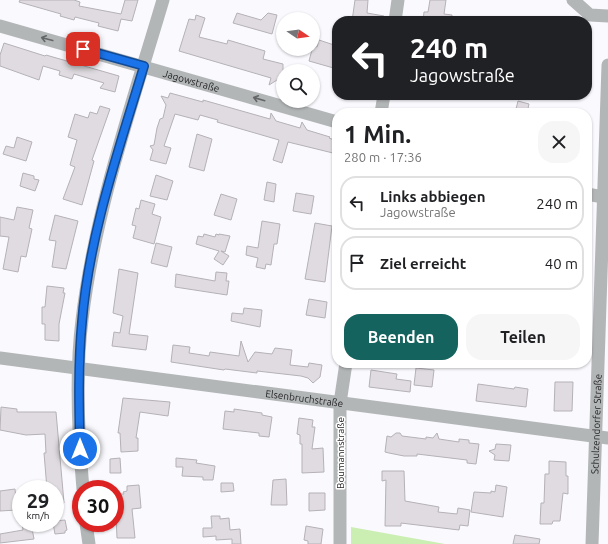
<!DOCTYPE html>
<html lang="de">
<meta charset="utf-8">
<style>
:root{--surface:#fff;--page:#f6f6f6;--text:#202124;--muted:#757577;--line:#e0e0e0;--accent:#15635e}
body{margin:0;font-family:Ubuntu,sans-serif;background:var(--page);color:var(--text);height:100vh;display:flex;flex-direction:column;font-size:15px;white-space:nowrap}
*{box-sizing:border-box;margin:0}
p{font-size:13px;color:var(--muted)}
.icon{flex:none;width:22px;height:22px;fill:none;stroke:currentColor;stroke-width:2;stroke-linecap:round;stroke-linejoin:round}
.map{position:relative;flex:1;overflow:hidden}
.details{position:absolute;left:332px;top:108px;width:260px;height:260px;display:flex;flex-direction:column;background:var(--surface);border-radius:16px;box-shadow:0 1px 3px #0004}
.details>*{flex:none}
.hud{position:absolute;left:332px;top:16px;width:260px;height:84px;border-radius:16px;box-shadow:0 1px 3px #0004;background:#202124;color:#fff;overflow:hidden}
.needle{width:26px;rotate:103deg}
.controls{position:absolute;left:276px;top:12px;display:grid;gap:8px}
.controls a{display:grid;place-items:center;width:44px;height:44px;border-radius:50%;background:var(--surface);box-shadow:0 1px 3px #0004;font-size:20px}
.speed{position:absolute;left:12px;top:480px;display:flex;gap:8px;font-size:20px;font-weight:700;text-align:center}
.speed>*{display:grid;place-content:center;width:52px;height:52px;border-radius:50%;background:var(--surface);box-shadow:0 1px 3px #0004;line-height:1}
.speed small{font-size:10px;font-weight:400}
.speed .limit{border:6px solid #d22;background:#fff;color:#111}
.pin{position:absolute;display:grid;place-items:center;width:34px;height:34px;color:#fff;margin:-17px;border-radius:8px;box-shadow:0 2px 6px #0006}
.me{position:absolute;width:44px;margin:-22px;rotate:0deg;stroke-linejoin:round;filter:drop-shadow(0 0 3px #0008)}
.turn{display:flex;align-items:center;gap:14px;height:84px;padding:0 12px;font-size:18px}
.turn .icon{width:52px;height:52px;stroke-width:2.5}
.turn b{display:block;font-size:28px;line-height:34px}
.round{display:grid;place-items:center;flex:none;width:42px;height:42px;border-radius:16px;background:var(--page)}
.head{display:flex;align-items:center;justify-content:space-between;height:68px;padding:0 12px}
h1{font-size:24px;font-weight:700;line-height:30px}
.cta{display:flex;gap:8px;margin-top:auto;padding:8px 12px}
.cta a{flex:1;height:46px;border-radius:16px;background:var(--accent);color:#fff;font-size:16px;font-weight:700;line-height:46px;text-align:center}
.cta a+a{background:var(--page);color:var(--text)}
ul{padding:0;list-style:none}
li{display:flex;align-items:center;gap:12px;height:54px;margin:0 8px 6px;padding:0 4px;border:2px solid var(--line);border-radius:16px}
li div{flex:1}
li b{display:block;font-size:15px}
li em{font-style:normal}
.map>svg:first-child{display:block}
.green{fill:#cbeeb2}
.building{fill:#dfdbe0;stroke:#b5b1b6}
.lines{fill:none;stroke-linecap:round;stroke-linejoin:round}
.minor{stroke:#b3b6b7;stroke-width:13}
.oneway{stroke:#646667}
.route-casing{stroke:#114b97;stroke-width:10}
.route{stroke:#1a73e8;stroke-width:7}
.labels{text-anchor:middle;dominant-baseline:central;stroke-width:3;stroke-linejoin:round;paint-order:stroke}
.street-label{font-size:10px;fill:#242426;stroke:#fff}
</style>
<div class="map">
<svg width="608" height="544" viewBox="0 0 608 544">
<rect width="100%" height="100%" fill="#fafafe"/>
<path class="green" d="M 351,527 L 445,544 L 351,544 Z"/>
<g class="building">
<path d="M 20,0 L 74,0 L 80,2 L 79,6 L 121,14 L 125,0 L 138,0 L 132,21 L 121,19 L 118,31 L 98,26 L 99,23 L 75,17 L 74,20 L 60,16 L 61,14 L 19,2 Z"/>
<path d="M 355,0 L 368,0 L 367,13 L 384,16 L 383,21 L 352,21 Z"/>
<path d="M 430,0 L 446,0 L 444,14 L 452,15 L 452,21 L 423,21 L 424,12 L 428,12 Z"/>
<path d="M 237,13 L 261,20 L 268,13 L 277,15 L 272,34 L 233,23 Z"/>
<path d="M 196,15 L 205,18 L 199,37 L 227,44 L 228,40 L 265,51 L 263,59 L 283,64 L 283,82 L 277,80 L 269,85 L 271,78 L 179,51 L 189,19 L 195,20 Z"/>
<path d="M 319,40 L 337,46 L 337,69 L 309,61 L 313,46 L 317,47 Z"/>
<path d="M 4,43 L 45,56 L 46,55 L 119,76 L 115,92 L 100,88 L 104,83 L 74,74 L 72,79 L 59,75 L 60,71 L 43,66 L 39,80 L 0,66 L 0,55 Z"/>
<path d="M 170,93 L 203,102 L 203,100 L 270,119 L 271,113 L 276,121 L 300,128 L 302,122 L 307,130 L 330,137 L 329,138 L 337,141 L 337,154 L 288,142 L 282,163 L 273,160 L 279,140 L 217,122 L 218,120 L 200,115 L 198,120 L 175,114 L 164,146 L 171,148 L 166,164 L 150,160 L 153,150 L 150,146 L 154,145 L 157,128 L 160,119 L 163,118 L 166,105 L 161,96 L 168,98 Z"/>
<path d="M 518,101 L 529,104 L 527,113 L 515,113 Z"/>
<path d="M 100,106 L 110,109 L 92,160 L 94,161 L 82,205 L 63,199 L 75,167 L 70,165 L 77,140 L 68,137 L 75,114 L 88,118 L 90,112 L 97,114 Z"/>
<path d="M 197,134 L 212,139 L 204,171 L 189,167 Z"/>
<path d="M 17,137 L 32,142 L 26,161 L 3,154 L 6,146 L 14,148 Z"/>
<path d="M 23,173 L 34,176 L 34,179 L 39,180 L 35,191 L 20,186 Z"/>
<path d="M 156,175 L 173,181 L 167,200 L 150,196 Z"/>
<path d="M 267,182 L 276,184 L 274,202 L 264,200 Z"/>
<path d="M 296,193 L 314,196 L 311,214 L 293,211 Z"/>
<path d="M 221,194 L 237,199 L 231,220 L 214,215 Z"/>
<path d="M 141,200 L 155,204 L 152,214 L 161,217 L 154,244 L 133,238 L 136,226 L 132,225 L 136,208 L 139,209 Z"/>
<path d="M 17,207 L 33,210 L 29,228 L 32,229 L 26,257 L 21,256 L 18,272 L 3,269 L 9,237 L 0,236 L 0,217 L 14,220 Z"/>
<path d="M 55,215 L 78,221 L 66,269 L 52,267 L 56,241 L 49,240 Z"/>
<path d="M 262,221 L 280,224 L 277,244 L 274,244 L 271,265 L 266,264 L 265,269 L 256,267 L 258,258 L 246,255 L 247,246 L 258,248 Z"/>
<path d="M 315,223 L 332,226 L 325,282 L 305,279 Z"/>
<path d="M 204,234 L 215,237 L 216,234 L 219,235 L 219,234 L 230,236 L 225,252 L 221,251 L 229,256 L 223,265 L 214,259 L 219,251 L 196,244 L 198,236 L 203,237 Z"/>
<path d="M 156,243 L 172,247 L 167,267 L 151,263 Z"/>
<path d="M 119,269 L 138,273 L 129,334 L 148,336 L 146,350 L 112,346 L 114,332 L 120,333 L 123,316 L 113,313 Z"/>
<path d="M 216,272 L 227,273 L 226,281 L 229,281 L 227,295 L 175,287 L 176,274 L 215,281 Z"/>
<path d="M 47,286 L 64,288 L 63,293 L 65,293 L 59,324 L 59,341 L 45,340 L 45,324 L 42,324 L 42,307 L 45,307 Z"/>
<path d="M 309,299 L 327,302 L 325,318 L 306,315 Z"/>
<path d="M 244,308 L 262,310 L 260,327 L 231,321 L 232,313 L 243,314 Z"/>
<path d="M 241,341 L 248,362 L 255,352 L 272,354 L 275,348 L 292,350 L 290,365 L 308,367 L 309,363 L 322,365 L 320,377 L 313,383 L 308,378 L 301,376 L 257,371 L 257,373 L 225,369 L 224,370 L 171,362 L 173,345 L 190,347 L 189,353 L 209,356 L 210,352 L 239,356 Z"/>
<path d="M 416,368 L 434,370 L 432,387 L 414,385 Z"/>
<path d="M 371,370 L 397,374 L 396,379 L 411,381 L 410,392 L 369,387 Z"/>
<path d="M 555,382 L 573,382 L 572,411 L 554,411 Z"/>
<path d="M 478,384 L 514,389 L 515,387 L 528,389 L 526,407 L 476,401 Z"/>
<path d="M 123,398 L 170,402 L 168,416 L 140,412 L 136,438 L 138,438 L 138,451 L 121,452 L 120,433 L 118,433 Z"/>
<path d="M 1,407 L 17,409 L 17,412 L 56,412 L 64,503 L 55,504 L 55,489 L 47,489 L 44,453 L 46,453 L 45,434 L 26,435 L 0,430 Z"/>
<path d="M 234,409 L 262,413 L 262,415 L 272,417 L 269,437 L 259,436 L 259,433 L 223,429 L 225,411 L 234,412 Z"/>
<path d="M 299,418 L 313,420 L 312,427 L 315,427 L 312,449 L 323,448 L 324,472 L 302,473 L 302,444 L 300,444 L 300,435 L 297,434 Z"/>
<path d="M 396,433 L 400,433 L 402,436 L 426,439 L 426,437 L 433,438 L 437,433 L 439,439 L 459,442 L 459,439 L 469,440 L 469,443 L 479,444 L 476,464 L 467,463 L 467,460 L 417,454 L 417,456 L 404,456 L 389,453 L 385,452 L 387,436 L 391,437 Z"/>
<path d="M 496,444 L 511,445 L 509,461 L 494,460 L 495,455 L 489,451 L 495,449 Z"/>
<path d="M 120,458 L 121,473 L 110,473 L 110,459 Z"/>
<path d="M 176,458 L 197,460 L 196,463 L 215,466 L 213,480 L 203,480 L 203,477 L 182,476 L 183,467 L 176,467 Z"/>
<path d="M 549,461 L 566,462 L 566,476 L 568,476 L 568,494 L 563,493 L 560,521 L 553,521 L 552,524 L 540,524 L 541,503 L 544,503 L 545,474 L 549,474 Z"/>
<path d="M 382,471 L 404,471 L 405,501 L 439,507 L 438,512 L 457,514 L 458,508 L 470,510 L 468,526 L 460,525 L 459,530 L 401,523 L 401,526 L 385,526 L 386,480 L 382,481 Z"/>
<path d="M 286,479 L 287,505 L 271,505 L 273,480 Z"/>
<path d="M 221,483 L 233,483 L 234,491 L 221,492 Z"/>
<path d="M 139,485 L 141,508 L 132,509 L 135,538 L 117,538 L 115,494 L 124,494 L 123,492 L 127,491 L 127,486 Z"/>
<path d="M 496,485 L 507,487 L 503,517 L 471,512 L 474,492 L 491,493 L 491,491 L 495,492 Z"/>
<path d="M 15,489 L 17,510 L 0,511 L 0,491 Z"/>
<path d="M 309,493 L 325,493 L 325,510 L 309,511 Z"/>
<path d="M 211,516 L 220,516 L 220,519 L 229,518 L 230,530 L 240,529 L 241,544 L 232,544 L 232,539 L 216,540 L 216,536 L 203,537 L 203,528 L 212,528 Z"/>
<path d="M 65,520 L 67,530 L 65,531 L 65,533 L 55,534 L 53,523 L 55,523 L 55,521 Z"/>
<path d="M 22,523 L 31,523 L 34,539 L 0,543 L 0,534 L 23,530 Z"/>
<path d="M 306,526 L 323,529 L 321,544 L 308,544 L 308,541 L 304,540 Z"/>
<path d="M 515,535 L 540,539 L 539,544 L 513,544 Z"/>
</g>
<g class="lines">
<g class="minor">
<path d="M 573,0 L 590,15 L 608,16"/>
<path d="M 395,21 L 398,0"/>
<path id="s1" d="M 0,26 L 337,122"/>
<path d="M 381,113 L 384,95"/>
<path d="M 587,194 L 603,197"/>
<path id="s2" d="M 0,358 L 608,438"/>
<path d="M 83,489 C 78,433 75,375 82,320 C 95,210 132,105 163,0"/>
<path d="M 86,523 L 89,544"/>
<path d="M 340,544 L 340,403 L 346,363"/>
<path id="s3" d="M 592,544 L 608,65"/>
</g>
</g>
<defs><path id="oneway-shaft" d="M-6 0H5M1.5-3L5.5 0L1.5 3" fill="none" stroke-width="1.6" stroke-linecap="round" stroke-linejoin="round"/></defs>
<g class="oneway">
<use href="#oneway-shaft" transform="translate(47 39) rotate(-165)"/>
<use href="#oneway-shaft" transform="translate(259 99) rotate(-164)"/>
</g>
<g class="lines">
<g class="route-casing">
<path id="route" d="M 80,449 C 79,407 78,364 82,322 C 89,235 119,149 144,66 L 83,49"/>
</g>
<use href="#route" class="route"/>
</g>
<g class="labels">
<g class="street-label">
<text stroke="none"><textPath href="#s1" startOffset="199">Jagowstraße</textPath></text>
<text stroke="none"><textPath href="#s2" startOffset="307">Elsenbruchstraße</textPath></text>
<text stroke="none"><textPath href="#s3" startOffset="120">Schulzendorfer Straße</textPath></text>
<text transform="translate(340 453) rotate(-90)">Boumannstraße</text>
</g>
</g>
</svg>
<div class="controls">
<a><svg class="needle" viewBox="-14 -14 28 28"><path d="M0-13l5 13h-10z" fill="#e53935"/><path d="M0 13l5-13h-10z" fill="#757577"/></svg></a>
<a><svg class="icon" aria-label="search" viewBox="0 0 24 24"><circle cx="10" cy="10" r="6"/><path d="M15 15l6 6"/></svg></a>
</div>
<div class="speed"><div>29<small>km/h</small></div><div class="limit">30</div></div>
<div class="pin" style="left:83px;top:49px;background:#d93025"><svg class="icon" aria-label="arrive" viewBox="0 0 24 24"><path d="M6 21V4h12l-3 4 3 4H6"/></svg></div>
<svg class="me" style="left:80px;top:449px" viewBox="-20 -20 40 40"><circle r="17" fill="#1a73e8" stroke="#fff" stroke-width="3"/><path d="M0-11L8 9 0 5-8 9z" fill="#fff"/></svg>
<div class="hud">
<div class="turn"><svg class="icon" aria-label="left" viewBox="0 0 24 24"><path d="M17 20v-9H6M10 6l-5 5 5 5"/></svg><div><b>240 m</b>Jagowstraße</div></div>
</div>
<section class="details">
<div class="head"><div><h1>1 Min.</h1><p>280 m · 17:36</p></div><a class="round"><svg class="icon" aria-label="close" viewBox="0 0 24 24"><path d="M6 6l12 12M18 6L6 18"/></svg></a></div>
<ul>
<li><svg class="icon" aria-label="left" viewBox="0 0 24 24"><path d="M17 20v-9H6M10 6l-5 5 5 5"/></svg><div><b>Links abbiegen</b><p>Jagowstraße</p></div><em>240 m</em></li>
<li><svg class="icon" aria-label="arrive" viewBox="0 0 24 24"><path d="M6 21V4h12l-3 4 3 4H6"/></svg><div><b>Ziel erreicht</b></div><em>40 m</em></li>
</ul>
<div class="cta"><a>Beenden</a><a>Teilen</a></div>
</section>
</div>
